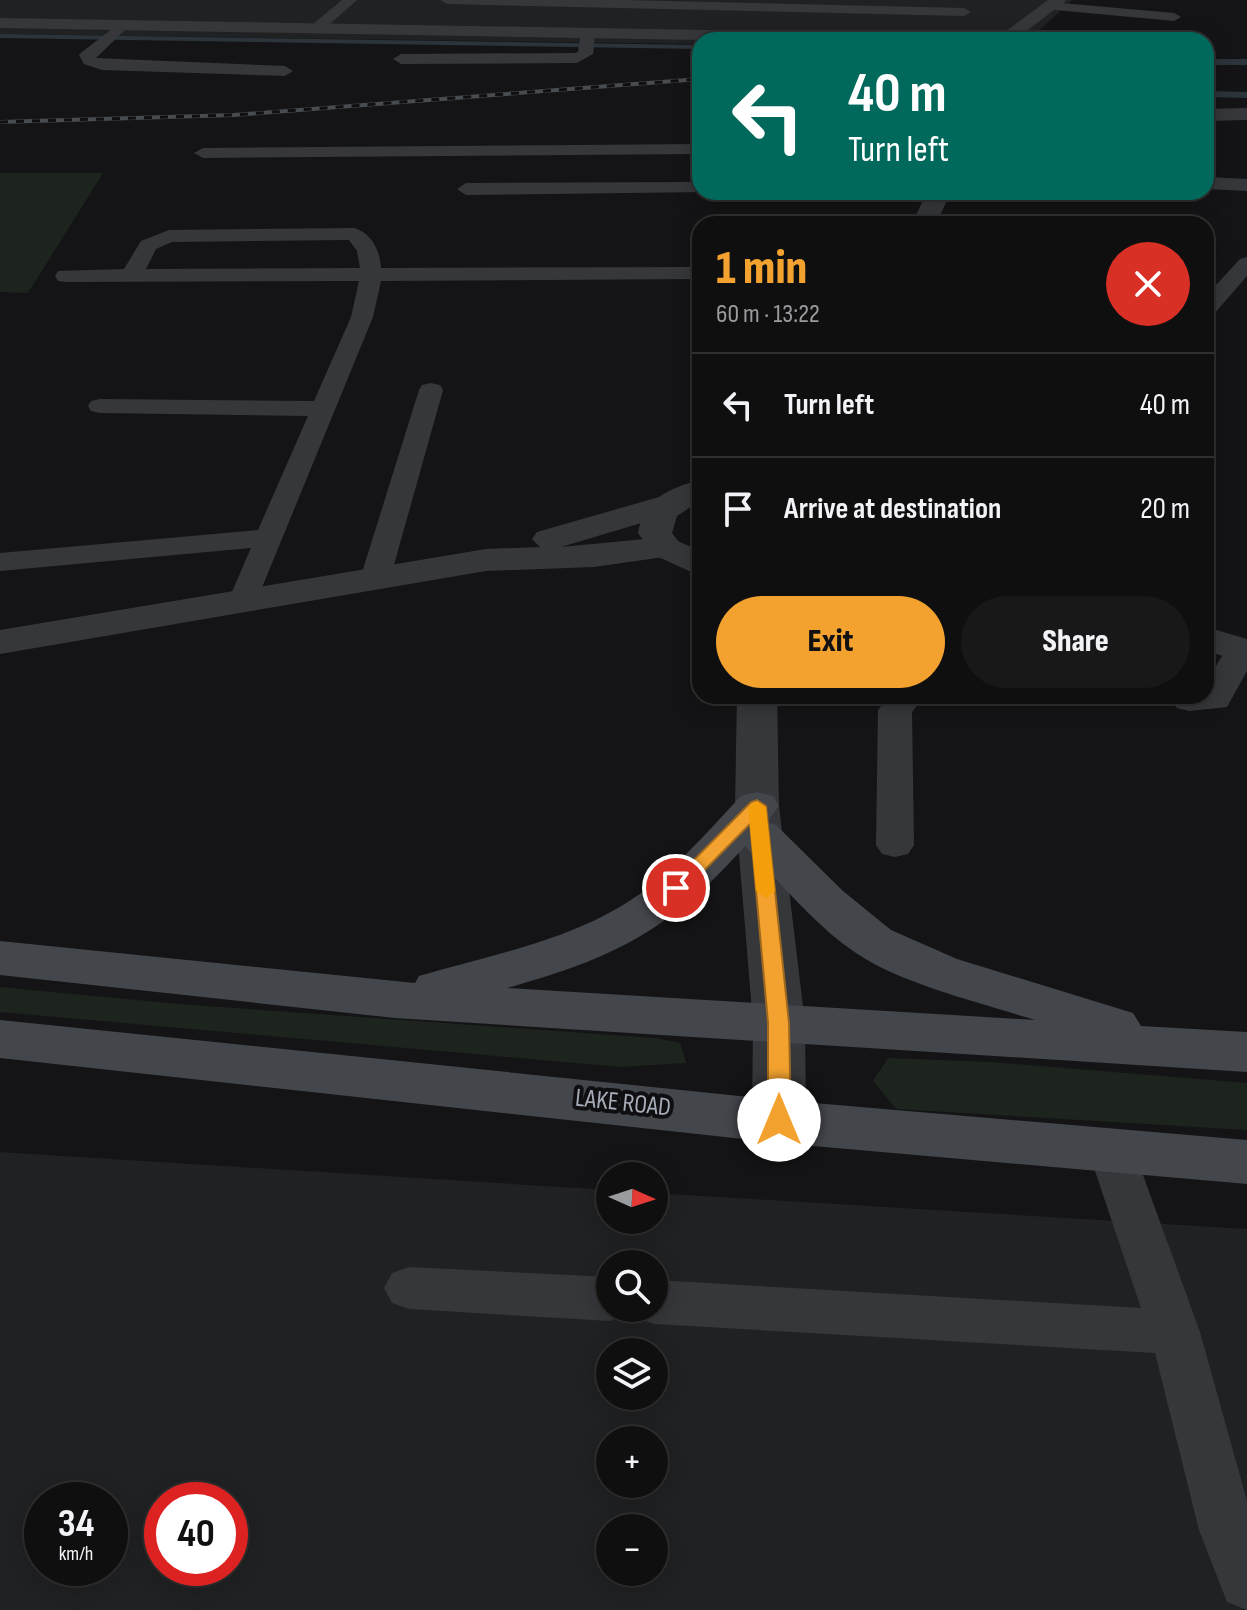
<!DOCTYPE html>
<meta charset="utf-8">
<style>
:root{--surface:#0f0f10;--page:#181819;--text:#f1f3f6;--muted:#9b9c9f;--line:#2f2f30;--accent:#f3a22f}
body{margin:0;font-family:"Sofia Sans Condensed",sans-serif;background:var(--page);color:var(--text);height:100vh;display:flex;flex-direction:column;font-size:30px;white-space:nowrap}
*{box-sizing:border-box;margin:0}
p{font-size:26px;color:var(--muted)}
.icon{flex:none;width:44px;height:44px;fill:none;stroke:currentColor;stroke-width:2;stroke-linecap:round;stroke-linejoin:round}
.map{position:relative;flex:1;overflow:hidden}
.side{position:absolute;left:692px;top:216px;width:522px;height:488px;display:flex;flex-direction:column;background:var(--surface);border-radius:24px;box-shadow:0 4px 20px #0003,0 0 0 2px var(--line)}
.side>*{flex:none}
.top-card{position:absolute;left:692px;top:32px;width:522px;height:168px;border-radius:24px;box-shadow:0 4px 20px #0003,0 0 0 2px var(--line);background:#00695c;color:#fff;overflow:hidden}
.needle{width:52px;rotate:93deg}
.controls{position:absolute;left:596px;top:1162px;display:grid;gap:16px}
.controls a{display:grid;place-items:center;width:72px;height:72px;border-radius:50%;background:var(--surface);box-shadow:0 4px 20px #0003,0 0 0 2px var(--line);font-size:40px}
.speed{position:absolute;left:24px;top:1482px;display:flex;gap:16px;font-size:40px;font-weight:700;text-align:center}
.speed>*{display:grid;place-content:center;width:104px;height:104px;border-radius:50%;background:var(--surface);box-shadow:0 4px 20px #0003,0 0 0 2px var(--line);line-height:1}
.speed small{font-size:20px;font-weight:400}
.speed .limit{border:12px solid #d22;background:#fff;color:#111}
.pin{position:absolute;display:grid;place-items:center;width:68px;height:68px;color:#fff;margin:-34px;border:4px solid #fff;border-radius:50%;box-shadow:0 2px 8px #0007}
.me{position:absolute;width:88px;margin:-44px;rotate:0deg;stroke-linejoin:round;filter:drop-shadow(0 0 6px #0008)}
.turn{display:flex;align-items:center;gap:28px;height:168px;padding:0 24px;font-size:36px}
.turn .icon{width:104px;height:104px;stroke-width:2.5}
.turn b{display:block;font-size:56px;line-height:68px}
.round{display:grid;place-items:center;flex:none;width:84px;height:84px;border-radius:42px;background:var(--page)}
.head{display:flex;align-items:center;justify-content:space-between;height:136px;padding:0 24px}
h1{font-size:48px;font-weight:800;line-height:60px;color:var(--accent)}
.primary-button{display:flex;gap:16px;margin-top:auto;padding:16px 24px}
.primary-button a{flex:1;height:92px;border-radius:48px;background:var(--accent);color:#111;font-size:32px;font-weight:800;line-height:92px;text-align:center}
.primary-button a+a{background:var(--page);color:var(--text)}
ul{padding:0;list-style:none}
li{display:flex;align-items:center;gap:24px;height:104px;padding:0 24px;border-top:2px solid var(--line)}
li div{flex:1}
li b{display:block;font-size:30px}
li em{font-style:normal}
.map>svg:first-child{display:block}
.built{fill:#202123;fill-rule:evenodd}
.green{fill:#1c241d}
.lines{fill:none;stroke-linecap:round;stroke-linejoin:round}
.stream{fill:#2a343a;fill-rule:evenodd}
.service{fill:#35373b;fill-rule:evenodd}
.minor{fill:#35373b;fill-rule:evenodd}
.tertiary{fill:#35373b;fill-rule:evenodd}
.secondary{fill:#43464b;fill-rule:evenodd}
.rail-casing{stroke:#484b50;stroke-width:4}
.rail{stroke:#0f0f11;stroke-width:3;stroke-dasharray:8;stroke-linecap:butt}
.route{fill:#f3a22f;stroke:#9e691f;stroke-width:2}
.slow{fill:#f59e0b}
.labels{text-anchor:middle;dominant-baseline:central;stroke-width:8;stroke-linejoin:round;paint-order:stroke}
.near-street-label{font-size:26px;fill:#a6acb7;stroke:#0f0f11}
</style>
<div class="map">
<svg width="1247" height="1610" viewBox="0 0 1247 1610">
<rect width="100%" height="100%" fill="#141416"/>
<g class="built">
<path d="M 0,0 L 1072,0 L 1029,40 L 700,40 L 700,44 L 0,34 Z"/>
<path d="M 0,1152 L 610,1190 L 610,1220 L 654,1220 L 654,1193 L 1247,1229 L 1247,1610 L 0,1610 ZM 610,1264 L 654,1264 L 654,1308 L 610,1308 ZM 610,1352 L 654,1352 L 654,1396 L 610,1396 ZM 610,1440 L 654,1440 L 654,1484 L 610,1484 ZM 42,1500 L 110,1500 L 110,1568 L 42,1568 ZM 162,1500 L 230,1500 L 230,1568 L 162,1568 ZM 610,1528 L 654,1528 L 654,1572 L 610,1572 Z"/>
</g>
<g class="green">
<path d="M 0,173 L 103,173 L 28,293 L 0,292 Z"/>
<path d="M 0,987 L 178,1004 L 655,1038 L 680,1043 L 686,1063 L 620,1067 L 0,1012 Z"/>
<path d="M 888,1058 L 991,1062 L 1247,1083 L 1247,1130 L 896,1109 L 873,1081 Z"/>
</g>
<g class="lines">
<g class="stream">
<path d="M 0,34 L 700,45 L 700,49 L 0,38 Z"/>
<rect x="1206" y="59" width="41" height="6"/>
<path d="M 1206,91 L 1247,92 L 1247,98 L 1206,97 Z"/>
</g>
<g class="service">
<path d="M 342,0 L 357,0 L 322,31 L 312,31 L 312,25 Z"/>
<path d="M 440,0 L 625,0 L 964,8 L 971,12 L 964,16 L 447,4 Z"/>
<path d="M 1050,2 L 1174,13 L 1181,17 L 1174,21 L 1045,9 L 1043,6 Z"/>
<path d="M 122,21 L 129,25 L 127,28 L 96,58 L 285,66 L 293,71 L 285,76 L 102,70 L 84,64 L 79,55 L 82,52 Z"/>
<path d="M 588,29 L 595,33 L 593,54 L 577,63 L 401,64 L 393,59 L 401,54 L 574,53 L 578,52 L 581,33 Z"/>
<path d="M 700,144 L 700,154 L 203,158 L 194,153 L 203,148 Z"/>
<path d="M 1206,177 L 1247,179 L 1247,191 L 1206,189 Z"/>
<path d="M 700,182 L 700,192 L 707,192 L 466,195 L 457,189 L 466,183 Z"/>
<path d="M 354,228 C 372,233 380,251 381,268 L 700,267 L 700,279 L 381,281 L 373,317 L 254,607 L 243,610 L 232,607 L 228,601 L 251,548 L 0,571 L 0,553 L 258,530 L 308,416 L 100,413 L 91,411 L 88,406 L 91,401 L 100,399 L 314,401 L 351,317 L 359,281 L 66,282 L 58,281 L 55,276 L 58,271 L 124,269 L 141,241 L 169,230 ZM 349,240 L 357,251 L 360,268 L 146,269 L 156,249 L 172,242 Z"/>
<path d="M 1247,257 L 1247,276 L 1214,314 L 1206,316 L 1206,296 L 1240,259 Z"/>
<path d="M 431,383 L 440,385 L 443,390 L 390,579 L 386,585 L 375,588 L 364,585 L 360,579 L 419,390 L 422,385 Z"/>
<path d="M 1242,640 L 1247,642 L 1247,671 L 1227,707 L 1189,711 L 1177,708 L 1172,701 L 1176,696 L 1206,696 C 1206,678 1221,658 1231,643 Z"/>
<path d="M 890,696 L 924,696 L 912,712 L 914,845 L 908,854 L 895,857 L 882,854 L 876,845 L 878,710 Z"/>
<path d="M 1112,1135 L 1128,1140 L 1135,1153 L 1200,1332 L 1247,1501 L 1247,1610 L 1227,1602 L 1199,1530 L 1155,1353 L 654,1324 L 636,1317 L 632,1308 L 654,1308 L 654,1280 L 1141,1308 L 1089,1153 L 1096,1140 Z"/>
<path d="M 409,1267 L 610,1277 L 610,1308 L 631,1308 L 628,1314 L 610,1321 L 409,1309 L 392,1303 L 384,1288 L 392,1273 Z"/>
</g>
<g class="minor">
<path d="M 0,18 L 1003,35 L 1012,40 L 700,40 L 0,28 Z"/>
<path d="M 1247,108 L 1247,120 L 1206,121 L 1206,109 Z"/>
<path d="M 666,495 L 678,498 L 683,505 L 678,512 L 561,547 L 666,537 L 678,541 L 684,548 L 678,555 L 594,567 L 486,571 L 0,654 L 0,630 L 486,549 L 540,547 L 532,539 L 537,532 Z"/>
<path d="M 1206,627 L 1247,639 L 1247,663 L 1206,651 Z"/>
</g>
<g class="tertiary">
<path d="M 1048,0 L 1067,0 L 1015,40 L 994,40 Z"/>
<path d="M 927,192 L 951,192 L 936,224 L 912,224 Z"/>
<path d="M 700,480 L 700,501 L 677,516 L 672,533 L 678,541 L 700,551 L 700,576 L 654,555 L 638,533 C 644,499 669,488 700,480 Z"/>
<path d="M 737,696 L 777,696 L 779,806 L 805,1023 L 806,1120 L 798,1135 L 779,1141 L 760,1135 L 752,1120 L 753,1023 L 735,806 Z"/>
</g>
<g class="secondary">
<path d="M 757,792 L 773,796 L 779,806 L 767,822 L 776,825 L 843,891 L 891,930 L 957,959 L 1133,1013 L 1141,1026 L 1247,1032 L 1247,1072 L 395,1018 L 0,975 L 0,941 L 415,983 L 419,976 C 497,953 577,940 644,891 C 680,864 710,829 741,796 ZM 745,846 C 780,882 814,925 856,953 C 901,984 982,1003 1035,1020 L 507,988 C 615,958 670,930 745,846 Z"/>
<path d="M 0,1020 L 779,1100 L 1247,1140 L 1247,1184 L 779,1143 L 0,1058 Z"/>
</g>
<g class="rail-casing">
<path id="rail" d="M 0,122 L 234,115 L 700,79"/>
</g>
<use href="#rail" class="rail"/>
</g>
<path class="route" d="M 757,800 L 766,806 L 789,1023 L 791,1120 L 787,1126 L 779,1129 L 771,1126 L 768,1120 L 768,1023 L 750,824 L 683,892 L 669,892 L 666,888 L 751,802 Z"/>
<path class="slow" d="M 757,801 L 766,807 L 775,891 L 766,898 L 756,891 L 748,807 Z"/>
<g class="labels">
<g class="near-street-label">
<text transform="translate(623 1103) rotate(6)">LAKE ROAD</text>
</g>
</g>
</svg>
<div class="controls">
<a><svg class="needle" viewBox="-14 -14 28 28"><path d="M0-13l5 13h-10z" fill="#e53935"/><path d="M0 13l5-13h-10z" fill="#9b9c9f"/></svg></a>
<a><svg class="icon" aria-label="search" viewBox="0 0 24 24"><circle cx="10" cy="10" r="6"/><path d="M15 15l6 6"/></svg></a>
<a><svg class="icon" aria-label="layers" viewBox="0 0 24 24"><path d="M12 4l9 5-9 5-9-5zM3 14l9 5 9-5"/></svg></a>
<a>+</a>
<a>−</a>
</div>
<div class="speed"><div>34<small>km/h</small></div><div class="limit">40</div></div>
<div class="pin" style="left:676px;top:888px;background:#d93025"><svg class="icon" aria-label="arrive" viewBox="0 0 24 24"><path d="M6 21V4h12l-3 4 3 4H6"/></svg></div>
<svg class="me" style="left:779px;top:1120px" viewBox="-20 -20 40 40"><circle r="19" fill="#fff"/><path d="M0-13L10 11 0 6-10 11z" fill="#f3a22f"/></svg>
<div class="top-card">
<div class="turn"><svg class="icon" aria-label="left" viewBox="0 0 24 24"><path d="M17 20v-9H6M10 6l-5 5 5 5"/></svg><div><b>40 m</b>Turn left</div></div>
</div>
<section class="side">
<div class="head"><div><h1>1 min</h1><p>60 m · 13:22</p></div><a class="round" style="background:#d93025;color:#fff"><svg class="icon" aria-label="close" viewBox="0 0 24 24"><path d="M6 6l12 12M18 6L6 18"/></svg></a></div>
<ul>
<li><svg class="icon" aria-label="left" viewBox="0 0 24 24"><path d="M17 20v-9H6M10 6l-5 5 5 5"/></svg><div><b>Turn left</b></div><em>40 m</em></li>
<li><svg class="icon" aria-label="arrive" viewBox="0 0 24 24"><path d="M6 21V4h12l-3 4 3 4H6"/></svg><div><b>Arrive at destination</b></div><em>20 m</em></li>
</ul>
<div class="primary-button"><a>Exit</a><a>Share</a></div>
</section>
</div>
